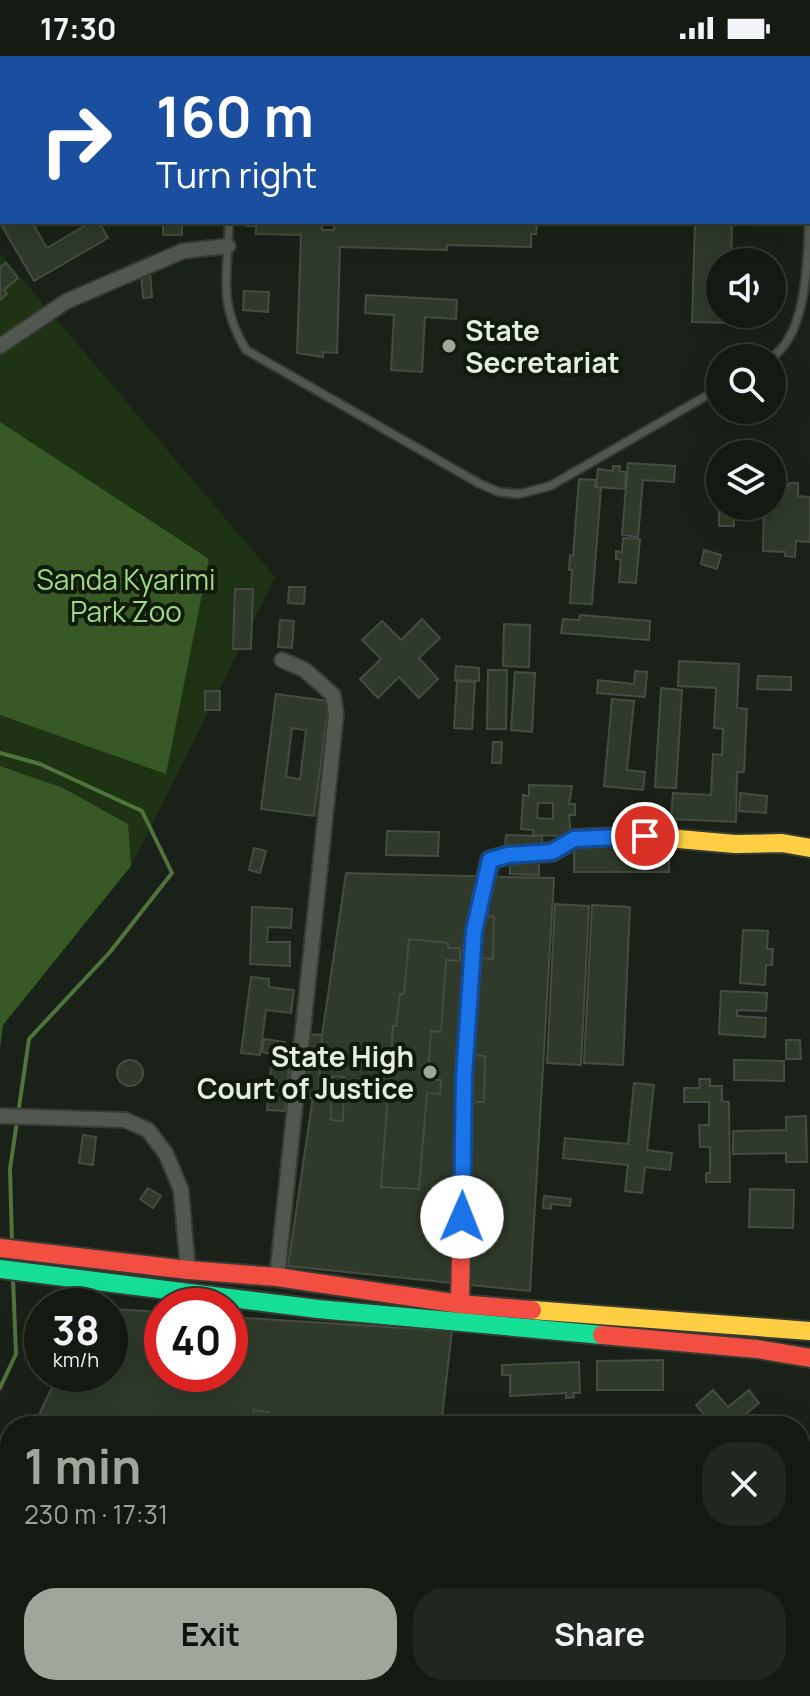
<!DOCTYPE html>
<meta charset="utf-8">
<style>
:root{--surface:#141912;--page:#212620;--text:#f1f3f6;--muted:#9da09f;--line:#333832;--accent:#9fa69b}
body{margin:0;font-family:Manrope,sans-serif;background:var(--page);color:var(--text);height:100vh;display:flex;flex-direction:column;font-size:30px;white-space:nowrap}
*{box-sizing:border-box;margin:0}
p{font-size:26px;color:var(--muted)}
.icon{flex:none;width:44px;height:44px;fill:none;stroke:currentColor;stroke-width:2;stroke-linecap:round;stroke-linejoin:round}
.map{position:relative;flex:1;overflow:hidden}
.panel{position:absolute;left:0px;top:1360px;width:810px;height:280px;display:flex;flex-direction:column;background:var(--surface);border-radius:32px 32px 0 0;box-shadow:0 8px 32px #0002,0 0 0 2px var(--line)}
.panel>*{flex:none}
.banner{position:absolute;left:0px;top:0px;width:810px;height:168px;box-shadow:0 8px 32px #0002,0 0 0 2px var(--line);background:#1a4fa0;color:#fff;overflow:hidden}
.fabs{position:absolute;left:706px;top:192px;display:grid;gap:16px}
.fabs a{display:grid;place-items:center;width:80px;height:80px;border-radius:50%;background:var(--surface);box-shadow:0 8px 32px #0002,0 0 0 2px var(--line);font-size:40px}
.speed{position:absolute;left:24px;top:1232px;display:flex;gap:16px;font-size:40px;font-weight:700;text-align:center}
.speed>*{display:grid;place-content:center;width:104px;height:104px;border-radius:50%;background:var(--surface);box-shadow:0 8px 32px #0002,0 0 0 2px var(--line);line-height:1}
.speed small{font-size:20px;font-weight:400}
.speed .limit{border:12px solid #d22;background:#fff;color:#111}
.pin{position:absolute;display:grid;place-items:center;width:68px;height:68px;color:#fff;margin:-34px;border:4px solid #fff;border-radius:50%;box-shadow:0 2px 8px #0007}
.me{position:absolute;width:88px;margin:-44px;rotate:1deg;stroke-linejoin:round;filter:drop-shadow(0 0 6px #0008)}
.turn{display:flex;align-items:center;gap:28px;height:168px;padding:0 24px;font-size:36px}
.turn .icon{width:104px;height:104px;stroke-width:2.5}
.turn b{display:block;font-size:56px;line-height:68px}
.round{display:grid;place-items:center;flex:none;width:84px;height:84px;border-radius:32px;background:var(--page)}
.summary{display:flex;align-items:center;justify-content:space-between;height:136px;padding:0 24px}
h1{font-size:48px;font-weight:700;line-height:60px;color:var(--accent)}
.cta{display:flex;gap:16px;margin-top:auto;padding:16px 24px}
.cta a{flex:1;height:92px;border-radius:32px;background:var(--accent);color:#111;font-size:32px;font-weight:700;line-height:92px;text-align:center}
.cta a+a{background:var(--page);color:var(--text)}
.status{display:flex;justify-content:space-between;align-items:center;height:56px;padding:0 40px;background:var(--surface);direction:ltr}
.status svg{height:22px;fill:currentColor}
.map>svg:first-child{display:block}
.green{fill:#1d3313}
.forest{fill:#365925}
.lines{fill:none;stroke-linecap:round;stroke-linejoin:round}
.stream{stroke:#4f753d;stroke-width:4}
.building{fill:#2f3a2a;stroke:#464c44;stroke-width:2;fill-rule:evenodd}
.lane-casing{stroke:#373b34;stroke-width:11}
.street-casing{stroke:#373b34;stroke-width:18}
.fast-casing{stroke:#373b34;stroke-width:22}
.slow-casing{stroke:#373b34;stroke-width:22}
.jam-casing{stroke:#373b34;stroke-width:22}
.lane{stroke:#525750;stroke-width:7}
.street{stroke:#525750;stroke-width:14}
.fast{stroke:#16e098;stroke-width:18}
.slow{stroke:#ffcf43;stroke-width:18}
.jam{stroke:#f24e42;stroke-width:18}
.route-casing{stroke:#114b97;stroke-width:20}
.route{stroke:#1a73e8;stroke-width:14}
.poi-dot{fill:#9fa69b;stroke:#101b0b;stroke-width:3}
.labels{text-anchor:middle;dominant-baseline:central;stroke-width:8;stroke-linejoin:round;paint-order:stroke}
.poi-label{font-size:28px;font-weight:bold;fill:#e6ede2;stroke:#101b0b;text-anchor:start}
.park-label{font-size:28px;fill:#a0da86;stroke:#101b0b}
</style>
<div class="status"><b>17:30</b><svg viewBox="0 0 49 12"><path d="M0 12V9h3v3zM5 12V6h3v6zM10 12V3h3v9zM15 12V0h3v12zM26 1h20v11H26zM47 4h2v5h-2z"/></svg></div>
<div class="map">
<svg width="810" height="1640" viewBox="0 0 810 1640">
<rect width="100%" height="100%" fill="#1a2118"/>
<path class="green" d="M 0,197 L 275,521 L 131,810 L 3,969 L 0,985 Z"/>
<g class="forest">
<path d="M 0,366 L 209,503 L 166,718 L 0,659 Z"/>
<path d="M 0,710 L 63,732 L 128,768 L 131,810 L 3,969 L 0,992 Z"/>
</g>
<g class="lines">
<g class="stream">
<path d="M 0,697 L 40,708 L 142,755 L 172,817 L 110,896 L 29,983 L 10,1113 L 12,1186"/>
<path d="M 0,1332 L 16,1298 L 13,1222"/>
</g>
</g>
<g class="building">
<path d="M 514,0 L 707,0 L 514,2 Z"/>
<path d="M 2,134 L 2,166 L 32,166 L 47,192 L 91,166 L 99,166 L 108,182 L 34,225 L 0,167 Z"/>
<rect x="163" y="166" width="19" height="13"/>
<path d="M 247,166 L 322,166 L 322,174 L 334,174 L 334,166 L 537,167 L 536,178 L 531,178 L 531,191 L 447,189 L 447,194 L 340,191 L 337,297 L 323,296 L 323,301 L 297,297 L 301,179 L 256,178 L 256,170 L 247,170 Z"/>
<path d="M 695,166 L 732,166 L 731,206 L 720,206 L 720,258 L 729,258 L 729,267 L 692,266 Z"/>
<path d="M 6,207 L 18,222 L 4,234 L 7,238 L 0,244 L 0,211 Z"/>
<path d="M 150,216 L 152,241 L 143,242 L 141,217 Z"/>
<path d="M 244,235 L 269,236 L 268,256 L 243,254 Z"/>
<path d="M 366,239 L 457,244 L 456,263 L 425,261 L 422,316 L 391,314 L 394,259 L 365,257 Z"/>
<path d="M 628,407 L 675,410 L 674,426 L 643,424 L 638,481 L 622,479 Z"/>
<path d="M 613,410 L 620,410 L 619,415 L 626,416 L 625,433 L 596,431 L 598,413 L 613,415 Z"/>
<path d="M 579,423 L 596,424 L 595,431 L 601,432 L 592,548 L 570,547 L 572,514 L 569,514 L 570,499 L 573,500 Z"/>
<path d="M 789,427 L 798,427 L 798,440 L 810,441 L 810,486 L 796,485 L 795,501 L 785,500 L 785,496 L 763,495 L 764,450 L 772,450 L 772,430 L 788,430 Z"/>
<path d="M 719,454 L 734,455 L 734,470 L 719,470 Z"/>
<path d="M 623,482 L 640,483 L 636,527 L 619,526 L 621,504 L 616,503 L 616,495 L 622,496 Z"/>
<path d="M 704,494 L 721,499 L 717,513 L 701,508 Z"/>
<path d="M 289,531 L 305,531 L 304,548 L 288,547 Z"/>
<path d="M 235,533 L 253,533 L 251,593 L 233,593 Z"/>
<path d="M 580,559 L 650,565 L 649,584 L 561,577 L 563,563 L 579,564 Z"/>
<path d="M 422,563 L 440,582 L 419,602 L 438,623 L 419,642 L 399,621 L 378,642 L 360,623 L 381,603 L 362,584 L 382,565 L 401,584 Z"/>
<path d="M 280,564 L 294,565 L 292,592 L 278,591 Z"/>
<path d="M 504,568 L 530,569 L 529,611 L 503,610 Z"/>
<path d="M 679,605 L 739,608 L 737,652 L 747,653 L 744,716 L 737,716 L 736,766 L 671,763 L 673,737 L 711,739 L 713,698 L 722,699 L 723,673 L 714,672 L 716,632 L 678,630 Z"/>
<path d="M 456,610 L 479,612 L 479,625 L 455,624 Z"/>
<path d="M 488,614 L 507,614 L 506,673 L 487,673 Z"/>
<path d="M 635,615 L 647,616 L 645,641 L 597,637 L 598,624 L 634,628 Z"/>
<path d="M 515,616 L 535,617 L 532,676 L 511,674 Z"/>
<path d="M 758,620 L 791,621 L 791,634 L 757,633 Z"/>
<path d="M 457,625 L 475,626 L 472,673 L 454,672 Z"/>
<path d="M 661,632 L 682,634 L 676,732 L 655,731 Z"/>
<rect x="205" y="635" width="15" height="19"/>
<path d="M 276,638 L 329,645 L 314,760 L 261,753 ZM 292,672 L 306,674 L 300,723 L 286,721 Z"/>
<path d="M 612,643 L 634,645 L 627,714 L 645,716 L 643,734 L 604,730 Z"/>
<path d="M 493,686 L 502,686 L 501,707 L 492,707 Z"/>
<path d="M 529,729 L 572,730 L 569,748 L 575,748 L 575,759 L 569,759 L 571,777 L 565,776 L 565,780 L 533,779 L 533,774 L 521,773 L 523,739 L 529,740 ZM 538,747 L 553,747 L 553,763 L 537,762 Z"/>
<path d="M 740,737 L 767,740 L 766,757 L 739,755 Z"/>
<path d="M 387,775 L 439,776 L 438,800 L 386,799 Z"/>
<path d="M 506,779 L 542,780 L 542,792 L 505,791 Z"/>
<rect x="574" y="787" width="95" height="29"/>
<path d="M 254,792 L 266,795 L 260,817 L 249,814 Z"/>
<path d="M 510,802 L 539,803 L 539,819 L 510,818 Z"/>
<path d="M 346,817 L 554,822 L 530,1235 L 288,1210 Z"/>
<path d="M 555,848 L 589,850 L 581,1009 L 547,1007 Z"/>
<path d="M 592,849 L 630,851 L 623,1009 L 584,1007 Z"/>
<path d="M 252,851 L 292,853 L 291,872 L 268,871 L 267,886 L 290,886 L 290,910 L 250,908 Z"/>
<path d="M 482,860 L 494,861 L 493,903 L 481,902 Z"/>
<path d="M 743,874 L 768,875 L 767,893 L 773,893 L 772,909 L 766,909 L 765,929 L 740,927 Z"/>
<path d="M 409,883 L 448,887 L 448,892 L 460,892 L 460,905 L 446,904 L 441,976 L 431,975 L 428,1023 L 441,1024 L 440,1038 L 427,1037 L 419,1133 L 381,1131 L 393,970 L 396,970 L 400,938 L 404,938 Z"/>
<path d="M 251,921 L 269,923 L 269,931 L 294,934 L 291,957 L 266,954 L 260,999 L 241,997 Z"/>
<path d="M 721,935 L 767,937 L 766,955 L 737,954 L 737,960 L 766,962 L 765,981 L 719,978 Z"/>
<path d="M 307,978 L 322,979 L 321,995 L 306,994 Z"/>
<path d="M 264,983 L 285,986 L 282,1000 L 262,996 Z"/>
<path d="M 786,984 L 800,984 L 801,1003 L 786,1003 Z"/>
<path d="M 470,999 L 485,1000 L 484,1046 L 468,1046 Z"/>
<path d="M 278,1001 L 290,1002 L 285,1055 L 267,1054 L 271,1011 L 277,1012 Z"/>
<circle cx="130" cy="1017" r="13"/>
<path d="M 734,1004 L 784,1005 L 784,1025 L 734,1024 Z"/>
<path d="M 309,1008 L 320,1008 L 319,1043 L 308,1042 Z"/>
<path d="M 332,1020 L 344,1021 L 343,1065 L 331,1064 Z"/>
<path d="M 699,1023 L 710,1023 L 710,1030 L 722,1030 L 722,1045 L 729,1046 L 730,1126 L 706,1126 L 706,1117 L 710,1117 L 710,1091 L 700,1091 L 699,1069 L 709,1069 L 709,1046 L 684,1046 L 684,1032 L 700,1032 Z"/>
<path d="M 634,1027 L 654,1029 L 647,1094 L 672,1097 L 670,1114 L 645,1111 L 642,1137 L 625,1135 L 628,1109 L 563,1102 L 565,1082 L 628,1088 Z"/>
<path d="M 806,1060 L 807,1106 L 786,1106 L 786,1097 L 733,1098 L 733,1075 L 786,1074 L 786,1061 Z"/>
<path d="M 83,1079 L 96,1081 L 93,1109 L 79,1107 Z"/>
<path d="M 148,1132 L 161,1140 L 153,1152 L 140,1143 Z"/>
<path d="M 750,1133 L 794,1134 L 793,1172 L 749,1171 Z"/>
<path d="M 544,1140 L 571,1143 L 570,1150 L 551,1148 L 551,1153 L 543,1152 Z"/>
<path d="M 110,1253 L 162,1256 L 162,1318 L 230,1318 L 230,1261 L 452,1275 L 441,1370 L 34,1370 L 58,1318 L 110,1318 Z"/>
<path d="M 663,1304 L 663,1334 L 597,1334 L 597,1305 Z"/>
<path d="M 579,1306 L 580,1337 L 573,1337 L 574,1341 L 566,1342 L 566,1337 L 510,1340 L 510,1319 L 502,1319 L 502,1309 Z"/>
<path d="M 713,1334 L 728,1351 L 749,1334 L 759,1347 L 731,1370 L 706,1370 L 702,1365 L 706,1361 L 696,1349 Z"/>
<path d="M 254,1354 L 268,1356 L 267,1370 L 252,1368 Z"/>
<path d="M 356,1361 L 391,1362 L 391,1370 L 355,1370 Z"/>
<path d="M 10,1422 L 10,1614 L 0,1614 L 0,1444 Z"/>
<path d="M 810,1432 L 810,1455 L 800,1463 L 800,1440 Z"/>
<path d="M 807,1478 L 810,1482 L 810,1505 L 800,1490 L 800,1483 Z"/>
<path d="M 810,1560 L 810,1589 L 800,1574 L 800,1566 Z"/>
<path d="M 225,1630 L 411,1630 L 410,1640 L 362,1640 Z"/>
<path d="M 413,1630 L 431,1630 L 430,1640 L 412,1640 Z"/>
<path d="M 463,1630 L 489,1630 L 496,1639 L 450,1640 Z"/>
<path d="M 600,1630 L 628,1630 L 621,1634 L 623,1638 L 620,1640 L 606,1640 Z"/>
<path d="M 699,1630 L 705,1640 L 631,1640 L 676,1630 Z"/>
<path d="M 741,1630 L 773,1630 L 768,1634 L 771,1639 L 777,1636 L 779,1640 L 746,1640 Z"/>
</g>
<g class="lines">
<g class="lane-casing">
<g id="lane">
<path d="M 235,2 L 235,0"/>
<path d="M 0,7 L 2,8"/>
<path d="M 229,166 C 228,220 217,245 246,294 L 480,428 L 499,436 L 519,438 L 550,430 L 720,332"/>
<path d="M 771,302 C 810,276 807,196 810,151"/>
</g>
</g>
<g class="street-casing">
<g id="street">
<path d="M 0,290 L 67,245 L 183,195 L 228,190"/>
<path d="M 0,1060 L 125,1064 L 148,1074 L 166,1098 L 181,1134 L 188,1214"/>
<path d="M 277,1221 L 336,658 L 333,639 L 305,614 L 282,604"/>
</g>
</g>
<g class="fast-casing">
<g id="fast">
<path d="M 0,1213 L 318,1253 L 602,1279"/>
<path d="M 800,1409 L 810,1401"/>
<path d="M 531,1640 L 542,1630"/>
</g>
</g>
<g class="slow-casing">
<g id="slow">
<path d="M 592,782 L 645,780 L 735,788 L 782,787 L 810,792"/>
<path d="M 532,1254 L 810,1275"/>
<path d="M 712,1630 L 718,1640"/>
</g>
</g>
<g class="jam-casing">
<g id="jam">
<path d="M 0,1192 L 188,1214 L 277,1221 L 460,1248 L 532,1254"/>
<path d="M 460,1248 L 464,1020 L 474,875 L 490,804 L 508,799 L 552,796 L 574,783 L 592,782"/>
<path d="M 602,1279 L 757,1293 L 810,1302"/>
</g>
</g>
<use href="#lane" class="lane"/>
<use href="#street" class="street"/>
<use href="#fast" class="fast"/>
<use href="#slow" class="slow"/>
<use href="#jam" class="jam"/>
</g>
<g class="lines">
<g class="route-casing">
<path id="route" d="M 462,1161 L 464,1020 L 474,875 L 490,804 L 508,799 L 552,796 L 574,783 L 645,780"/>
</g>
<use href="#route" class="route"/>
</g>
<g class="poi-dot">
<circle cx="449" cy="290" r="8"/>
<circle cx="430" cy="1016" r="8"/>
</g>
<g class="labels">
<g class="poi-label">
<text x="465" y="274">State<tspan x="465" dy="32">Secretariat</tspan></text>
<text x="414" y="1000" text-anchor="end">State High<tspan x="414" dy="32">Court of Justice</tspan></text>
</g>
<g class="park-label">
<text x="126" y="523">Sanda Kyarimi<tspan x="126" dy="32">Park Zoo</tspan></text>
</g>
</g>
</svg>
<div class="fabs">
<a><svg class="icon" aria-label="sound" viewBox="0 0 24 24"><path d="M4 9h4l5-4v14l-5-4H4zM17 9q2 3 0 6"/></svg></a>
<a><svg class="icon" aria-label="search" viewBox="0 0 24 24"><circle cx="10" cy="10" r="6"/><path d="M15 15l6 6"/></svg></a>
<a><svg class="icon" aria-label="layers" viewBox="0 0 24 24"><path d="M12 4l9 5-9 5-9-5zM3 14l9 5 9-5"/></svg></a>
</div>
<div class="speed"><div>38<small>km/h</small></div><div class="limit">40</div></div>
<div class="pin" style="left:645px;top:780px;background:#d93025"><svg class="icon" aria-label="arrive" viewBox="0 0 24 24"><path d="M6 21V4h12l-3 4 3 4H6"/></svg></div>
<svg class="me" style="left:462px;top:1161px" viewBox="-20 -20 40 40"><circle r="19" fill="#fff"/><path d="M0-13L10 11 0 6-10 11z" fill="#1a73e8"/></svg>
<div class="banner">
<div class="turn"><svg class="icon" aria-label="right" viewBox="0 0 24 24"><path d="M7 20v-9h11M14 6l5 5-5 5"/></svg><div><b>160 m</b>Turn right</div></div>
</div>
<section class="panel">
<div class="summary"><div><h1>1 min</h1><p>230 m · 17:31</p></div><a class="round"><svg class="icon" aria-label="close" viewBox="0 0 24 24"><path d="M6 6l12 12M18 6L6 18"/></svg></a></div>
<div class="cta"><a>Exit</a><a>Share</a></div>
</section>
</div>
